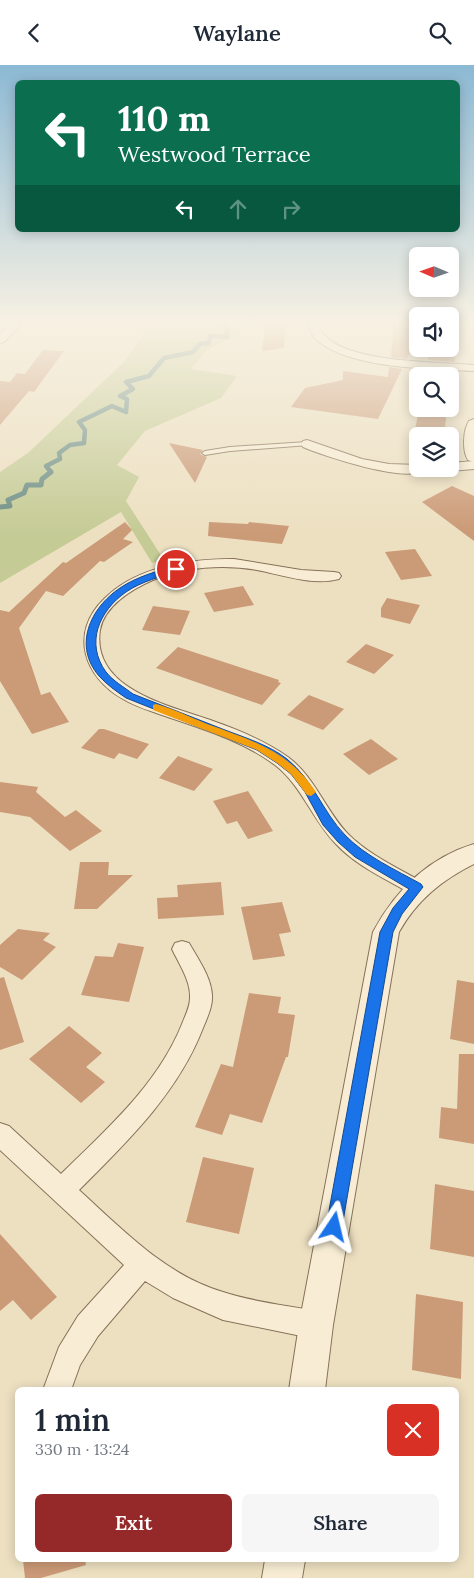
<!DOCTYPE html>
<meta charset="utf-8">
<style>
:root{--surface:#fff;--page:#f6f6f7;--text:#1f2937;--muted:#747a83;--accent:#95292a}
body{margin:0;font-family:Lora,serif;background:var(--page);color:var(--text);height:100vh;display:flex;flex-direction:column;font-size:19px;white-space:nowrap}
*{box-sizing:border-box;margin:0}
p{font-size:16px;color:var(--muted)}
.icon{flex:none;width:28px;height:28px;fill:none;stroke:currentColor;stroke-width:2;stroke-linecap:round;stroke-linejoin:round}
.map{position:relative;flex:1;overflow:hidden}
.side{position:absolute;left:15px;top:1322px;width:444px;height:175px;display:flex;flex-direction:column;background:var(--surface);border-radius:8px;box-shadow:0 2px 12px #0003}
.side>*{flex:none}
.top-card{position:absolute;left:15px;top:15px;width:445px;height:152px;border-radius:8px;box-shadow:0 2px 12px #0003;background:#0b6e4f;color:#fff;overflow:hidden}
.needle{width:32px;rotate:272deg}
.tools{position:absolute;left:409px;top:182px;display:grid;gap:10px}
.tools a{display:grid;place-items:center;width:50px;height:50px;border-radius:8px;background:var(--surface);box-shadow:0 2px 12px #0003;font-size:25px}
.pin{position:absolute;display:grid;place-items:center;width:42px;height:42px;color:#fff;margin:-21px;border:2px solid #fff;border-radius:50%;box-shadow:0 1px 5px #0007}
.me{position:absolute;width:55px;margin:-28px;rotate:10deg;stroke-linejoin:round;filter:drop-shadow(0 0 4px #0008)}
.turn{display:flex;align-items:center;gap:18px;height:105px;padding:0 20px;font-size:22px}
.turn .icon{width:65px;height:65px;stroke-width:2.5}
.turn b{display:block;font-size:35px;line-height:42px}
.lanes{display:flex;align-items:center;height:48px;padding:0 20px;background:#0003;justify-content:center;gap:25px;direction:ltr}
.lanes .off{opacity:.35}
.round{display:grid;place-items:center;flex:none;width:52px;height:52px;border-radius:8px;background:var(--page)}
.summary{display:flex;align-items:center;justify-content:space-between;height:85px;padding:0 20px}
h1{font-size:30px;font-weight:600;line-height:38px}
.primary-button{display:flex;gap:10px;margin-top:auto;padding:10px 20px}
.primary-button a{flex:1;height:58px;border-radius:8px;background:var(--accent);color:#fff;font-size:20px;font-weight:600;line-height:58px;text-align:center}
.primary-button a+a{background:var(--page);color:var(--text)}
header{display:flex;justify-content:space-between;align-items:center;height:65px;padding:0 20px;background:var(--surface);font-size:22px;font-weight:600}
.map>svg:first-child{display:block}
.green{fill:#c5cb95}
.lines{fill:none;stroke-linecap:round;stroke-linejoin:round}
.stream-far1{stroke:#6b8d85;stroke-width:4.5}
.stream{stroke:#6b8d85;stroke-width:5}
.building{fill:#cb9a77}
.service-casing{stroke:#867158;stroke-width:2}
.minor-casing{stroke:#867158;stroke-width:2}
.tertiary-casing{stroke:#867158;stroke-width:2}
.service{fill:#f8edd4;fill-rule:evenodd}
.minor{fill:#f8edd4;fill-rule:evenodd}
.tertiary{fill:#f8edd4;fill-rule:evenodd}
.route{fill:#1a73e8;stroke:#114b97}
.slow{fill:#f59e0b}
</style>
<header><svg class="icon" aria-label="back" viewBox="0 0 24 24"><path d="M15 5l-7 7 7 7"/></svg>Waylane<svg class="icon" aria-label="search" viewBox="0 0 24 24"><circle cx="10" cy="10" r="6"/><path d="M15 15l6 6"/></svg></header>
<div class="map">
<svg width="474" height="1513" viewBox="0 0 474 1513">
<rect width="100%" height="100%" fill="#ede0c1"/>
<path class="green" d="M 166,256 L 246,256 L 238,270 L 207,285 L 191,304 L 237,311 L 221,333 L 145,366 L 117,400 L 139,412 L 126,436 L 164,495 L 152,498 L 121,447 L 0,518 L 0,407 L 28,388 L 126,295 L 146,265 Z"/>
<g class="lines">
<path class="stream-far1" d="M 49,408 L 51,407 L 46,401 L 60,394 L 59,388 L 70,380 L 84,378 L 85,365 L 79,357 L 112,341 L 126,347 L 127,334 L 120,331 L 133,324 L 126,317 L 149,311 L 164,293 L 193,287 L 200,279 L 209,278 L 210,271 L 227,272 L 227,265 L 222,256"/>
<path class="stream" d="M 0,442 L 10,441 L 8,435 L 24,428 L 27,420 L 41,420 L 42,414 L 51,407"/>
</g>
<g class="building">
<path d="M 266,256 L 286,257 L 284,283 L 262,286 Z"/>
<path d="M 394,256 L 415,256 L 413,280 L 407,294 L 391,292 Z"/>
<path d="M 450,278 L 455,278 L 455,297 L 428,295 L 430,284 L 450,284 Z"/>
<path d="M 43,285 L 64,286 L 34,327 L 29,326 L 0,360 L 0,316 L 10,317 L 17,308 L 25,309 Z"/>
<path d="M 389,302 L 402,304 L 378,354 L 291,342 L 305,323 L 343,315 L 343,306 L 388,312 Z"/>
<path d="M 426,306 L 456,307 L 456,311 L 450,311 L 450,314 L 450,311 L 425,311 Z"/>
<path d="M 419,344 L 447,344 L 444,371 L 418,371 L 418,380 L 412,380 Z"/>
<path d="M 169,378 L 203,385 L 200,389 L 207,392 L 195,418 Z"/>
<path d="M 452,421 L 474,431 L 474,476 L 422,437 Z"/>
<path d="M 125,457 L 132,465 L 123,474 L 133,477 L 104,497 L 100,496 L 63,531 L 46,526 L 19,563 L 41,630 L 50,627 L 69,657 L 32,669 L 0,616 L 0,545 L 9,547 L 63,497 L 66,498 Z"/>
<path d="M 209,457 L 248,459 L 249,457 L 289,461 L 282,479 L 208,471 Z"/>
<path d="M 415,484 L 432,511 L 401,515 L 385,487 Z"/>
<path d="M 243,521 L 254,540 L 214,547 L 204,528 Z"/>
<path d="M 387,533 L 420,540 L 410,559 L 381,552 L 381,543 Z"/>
<path d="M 153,541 L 190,546 L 180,570 L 142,565 Z"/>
<path d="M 366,579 L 394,590 L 374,609 L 346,597 Z"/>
<path d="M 178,582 L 279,615 L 278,617 L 281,618 L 262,640 L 156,603 Z"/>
<path d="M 309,630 L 344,644 L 323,665 L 287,650 Z"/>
<path d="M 99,664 L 104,664 L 149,679 L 137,694 L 119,688 L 114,694 L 81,683 Z"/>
<path d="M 371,674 L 398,694 L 369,710 L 343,689 Z"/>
<path d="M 178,691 L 213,704 L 194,726 L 159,713 Z"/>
<path d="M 0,717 L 38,722 L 36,727 L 65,752 L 76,745 L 102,766 L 70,786 L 30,752 L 0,747 Z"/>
<path d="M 248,726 L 273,766 L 248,774 L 237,756 L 227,759 L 213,736 Z"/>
<path d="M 80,797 L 109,797 L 108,810 L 133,810 L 97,844 L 74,844 Z"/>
<path d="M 221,817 L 224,850 L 158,854 L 157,833 L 178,832 L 177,820 Z"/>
<path d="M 282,837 L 291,867 L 279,869 L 285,891 L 253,895 L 241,842 Z"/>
<path d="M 18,864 L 50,868 L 43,875 L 56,882 L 22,915 L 0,902 L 0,880 Z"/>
<path d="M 118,878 L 144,882 L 129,937 L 81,930 L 95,891 L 113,892 Z"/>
<path d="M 4,912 L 24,977 L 0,985 L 0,913 Z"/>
<path d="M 457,915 L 474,918 L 474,979 L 450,974 Z"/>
<path d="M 249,928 L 281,932 L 278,948 L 295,950 L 288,992 L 286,992 L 262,1058 L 230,1049 L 222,1070 L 195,1062 L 221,999 L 233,1002 Z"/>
<path d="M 69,961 L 102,988 L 86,1002 L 105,1017 L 81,1038 L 29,994 Z"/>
<path d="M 459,989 L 474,989 L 474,1079 L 439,1073 L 441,1042 L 457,1044 Z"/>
<path d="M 203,1092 L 254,1103 L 239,1169 L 186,1157 Z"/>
<path d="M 435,1119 L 474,1126 L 474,1192 L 430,1184 Z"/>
<path d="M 0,1169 L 57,1232 L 31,1255 L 13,1235 L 0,1246 Z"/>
<path d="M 416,1229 L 463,1237 L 461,1314 L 412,1305 Z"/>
<path d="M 23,1495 L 85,1495 L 86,1500 L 41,1513 L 25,1513 Z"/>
</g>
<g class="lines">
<g class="service-casing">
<path id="service" d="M 307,377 L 309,378 L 309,380 L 230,386 L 205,390 L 202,388 L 205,386 L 230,382 Z"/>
</g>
<g class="minor-casing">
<g id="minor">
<path d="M 14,256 L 24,256 L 4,277 L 0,278 L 0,269 Z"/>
<path d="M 307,256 L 317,256 C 319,260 320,266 324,270 C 349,298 437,297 474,300 L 474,306 C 433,304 345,304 315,273 C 311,269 309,261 307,256 Z"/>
<path d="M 307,375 L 362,394 L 389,399 L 418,400 L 418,404 L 424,404 C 410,420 321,390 303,382 L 301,379 L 303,376 Z"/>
<path d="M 474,396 L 474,404 L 450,406 L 445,404 L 450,404 L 450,398 Z"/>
<path d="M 234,494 L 301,505 L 334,507 L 339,508 L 341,511 L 339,514 C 312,521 283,510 257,505 C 223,499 185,502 153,515 C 132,524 104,541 100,565 C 91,625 171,641 213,656 C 239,665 265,676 288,692 C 315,712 325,745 348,769 C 369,790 398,803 424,818 L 427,823 L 424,828 L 417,830 L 410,828 C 384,813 355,800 335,778 C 312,754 302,721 275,700 C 243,676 203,664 165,651 C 151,646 136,642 123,634 C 84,612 69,568 104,534 C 137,501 189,494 234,494 Z"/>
<path d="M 182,876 L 189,878 C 198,894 211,912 212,930 C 213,941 207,953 203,963 C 178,1028 127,1077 79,1125 C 122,1164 165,1210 223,1227 C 253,1237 285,1240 316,1246 L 326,1250 L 330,1260 L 326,1270 L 316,1274 L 223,1255 L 173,1233 L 145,1216 L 98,1271 L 80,1300 L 71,1325 L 43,1325 L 59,1282 L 78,1251 L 124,1200 L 0,1085 L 0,1058 L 9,1061 L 61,1109 C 107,1064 158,1019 182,959 C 185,951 190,942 190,933 C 191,916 179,899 172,884 L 175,878 Z"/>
</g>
</g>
<g class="tertiary-casing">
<g id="tertiary">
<path d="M 474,354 L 474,397 L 468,395 C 462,386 463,365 469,356 Z"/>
<path d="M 474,779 L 474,799 C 442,815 417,835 399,867 L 333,1260 L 325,1325 L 289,1325 L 299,1260 L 373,867 C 395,826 428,793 474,779 Z"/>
<path d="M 265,1495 L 305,1495 L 302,1513 L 262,1513 Z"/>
</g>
</g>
<use href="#service" class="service"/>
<use href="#minor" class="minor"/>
<use href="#tertiary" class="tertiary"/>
</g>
<linearGradient id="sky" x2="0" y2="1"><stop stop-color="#8cb9d4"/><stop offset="0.55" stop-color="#f7f1e3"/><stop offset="1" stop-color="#f7f1e3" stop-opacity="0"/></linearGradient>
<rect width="474" height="468" fill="url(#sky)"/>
<path class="route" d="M 176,501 L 181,504 L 180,505 C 161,512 142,516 126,527 C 99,546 85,578 106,607 C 113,616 124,622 133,629 C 164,641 194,653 225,665 C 246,673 269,680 287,694 C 314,716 322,746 345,770 C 365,791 396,805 421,819 L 423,822 L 402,849 L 393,867 L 342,1162 L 339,1167 L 334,1169 L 328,1167 L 326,1162 L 380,867 L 393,843 L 409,824 L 355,792 L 338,777 L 323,760 L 305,727 L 291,709 L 277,698 L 257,685 L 126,633 C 116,626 107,620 99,611 C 73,581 90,543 120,523 C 136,512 157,506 176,501 Z"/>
<path class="slow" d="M 156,639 C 174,644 190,652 207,659 C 251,675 289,686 316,727 L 311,731 L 307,730 L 291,709 L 277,698 L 257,685 L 153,645 L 153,640 Z"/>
</svg>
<div class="tools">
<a><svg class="needle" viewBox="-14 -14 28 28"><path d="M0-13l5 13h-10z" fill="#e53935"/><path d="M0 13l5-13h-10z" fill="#747a83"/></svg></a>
<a><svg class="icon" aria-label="sound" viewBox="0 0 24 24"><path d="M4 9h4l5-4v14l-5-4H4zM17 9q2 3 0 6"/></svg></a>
<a><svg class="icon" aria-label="search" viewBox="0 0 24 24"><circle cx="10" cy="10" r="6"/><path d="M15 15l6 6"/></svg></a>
<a><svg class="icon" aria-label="layers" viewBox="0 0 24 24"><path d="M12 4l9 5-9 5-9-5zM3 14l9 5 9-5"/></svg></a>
</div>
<div class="pin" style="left:176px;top:504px;background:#d93025"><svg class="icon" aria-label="arrive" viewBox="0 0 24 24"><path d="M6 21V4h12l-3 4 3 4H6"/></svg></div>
<svg class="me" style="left:334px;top:1162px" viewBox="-20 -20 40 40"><path d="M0-17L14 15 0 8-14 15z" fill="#1a73e8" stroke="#fff" stroke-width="4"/></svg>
<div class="top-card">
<div class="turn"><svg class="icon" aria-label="left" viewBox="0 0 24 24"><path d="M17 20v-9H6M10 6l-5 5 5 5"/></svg><div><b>110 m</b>Westwood Terrace</div></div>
<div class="lanes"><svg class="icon" aria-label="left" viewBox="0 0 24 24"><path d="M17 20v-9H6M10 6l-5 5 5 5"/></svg><svg class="icon off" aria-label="ahead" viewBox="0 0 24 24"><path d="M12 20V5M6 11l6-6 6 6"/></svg><svg class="icon off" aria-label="right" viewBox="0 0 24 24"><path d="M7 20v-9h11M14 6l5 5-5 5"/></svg></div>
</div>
<section class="side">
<div class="summary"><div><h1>1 min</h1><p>330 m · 13:24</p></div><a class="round" style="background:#d93025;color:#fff"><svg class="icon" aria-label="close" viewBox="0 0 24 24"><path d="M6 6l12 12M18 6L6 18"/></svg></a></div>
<div class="primary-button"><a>Exit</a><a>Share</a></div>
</section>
</div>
